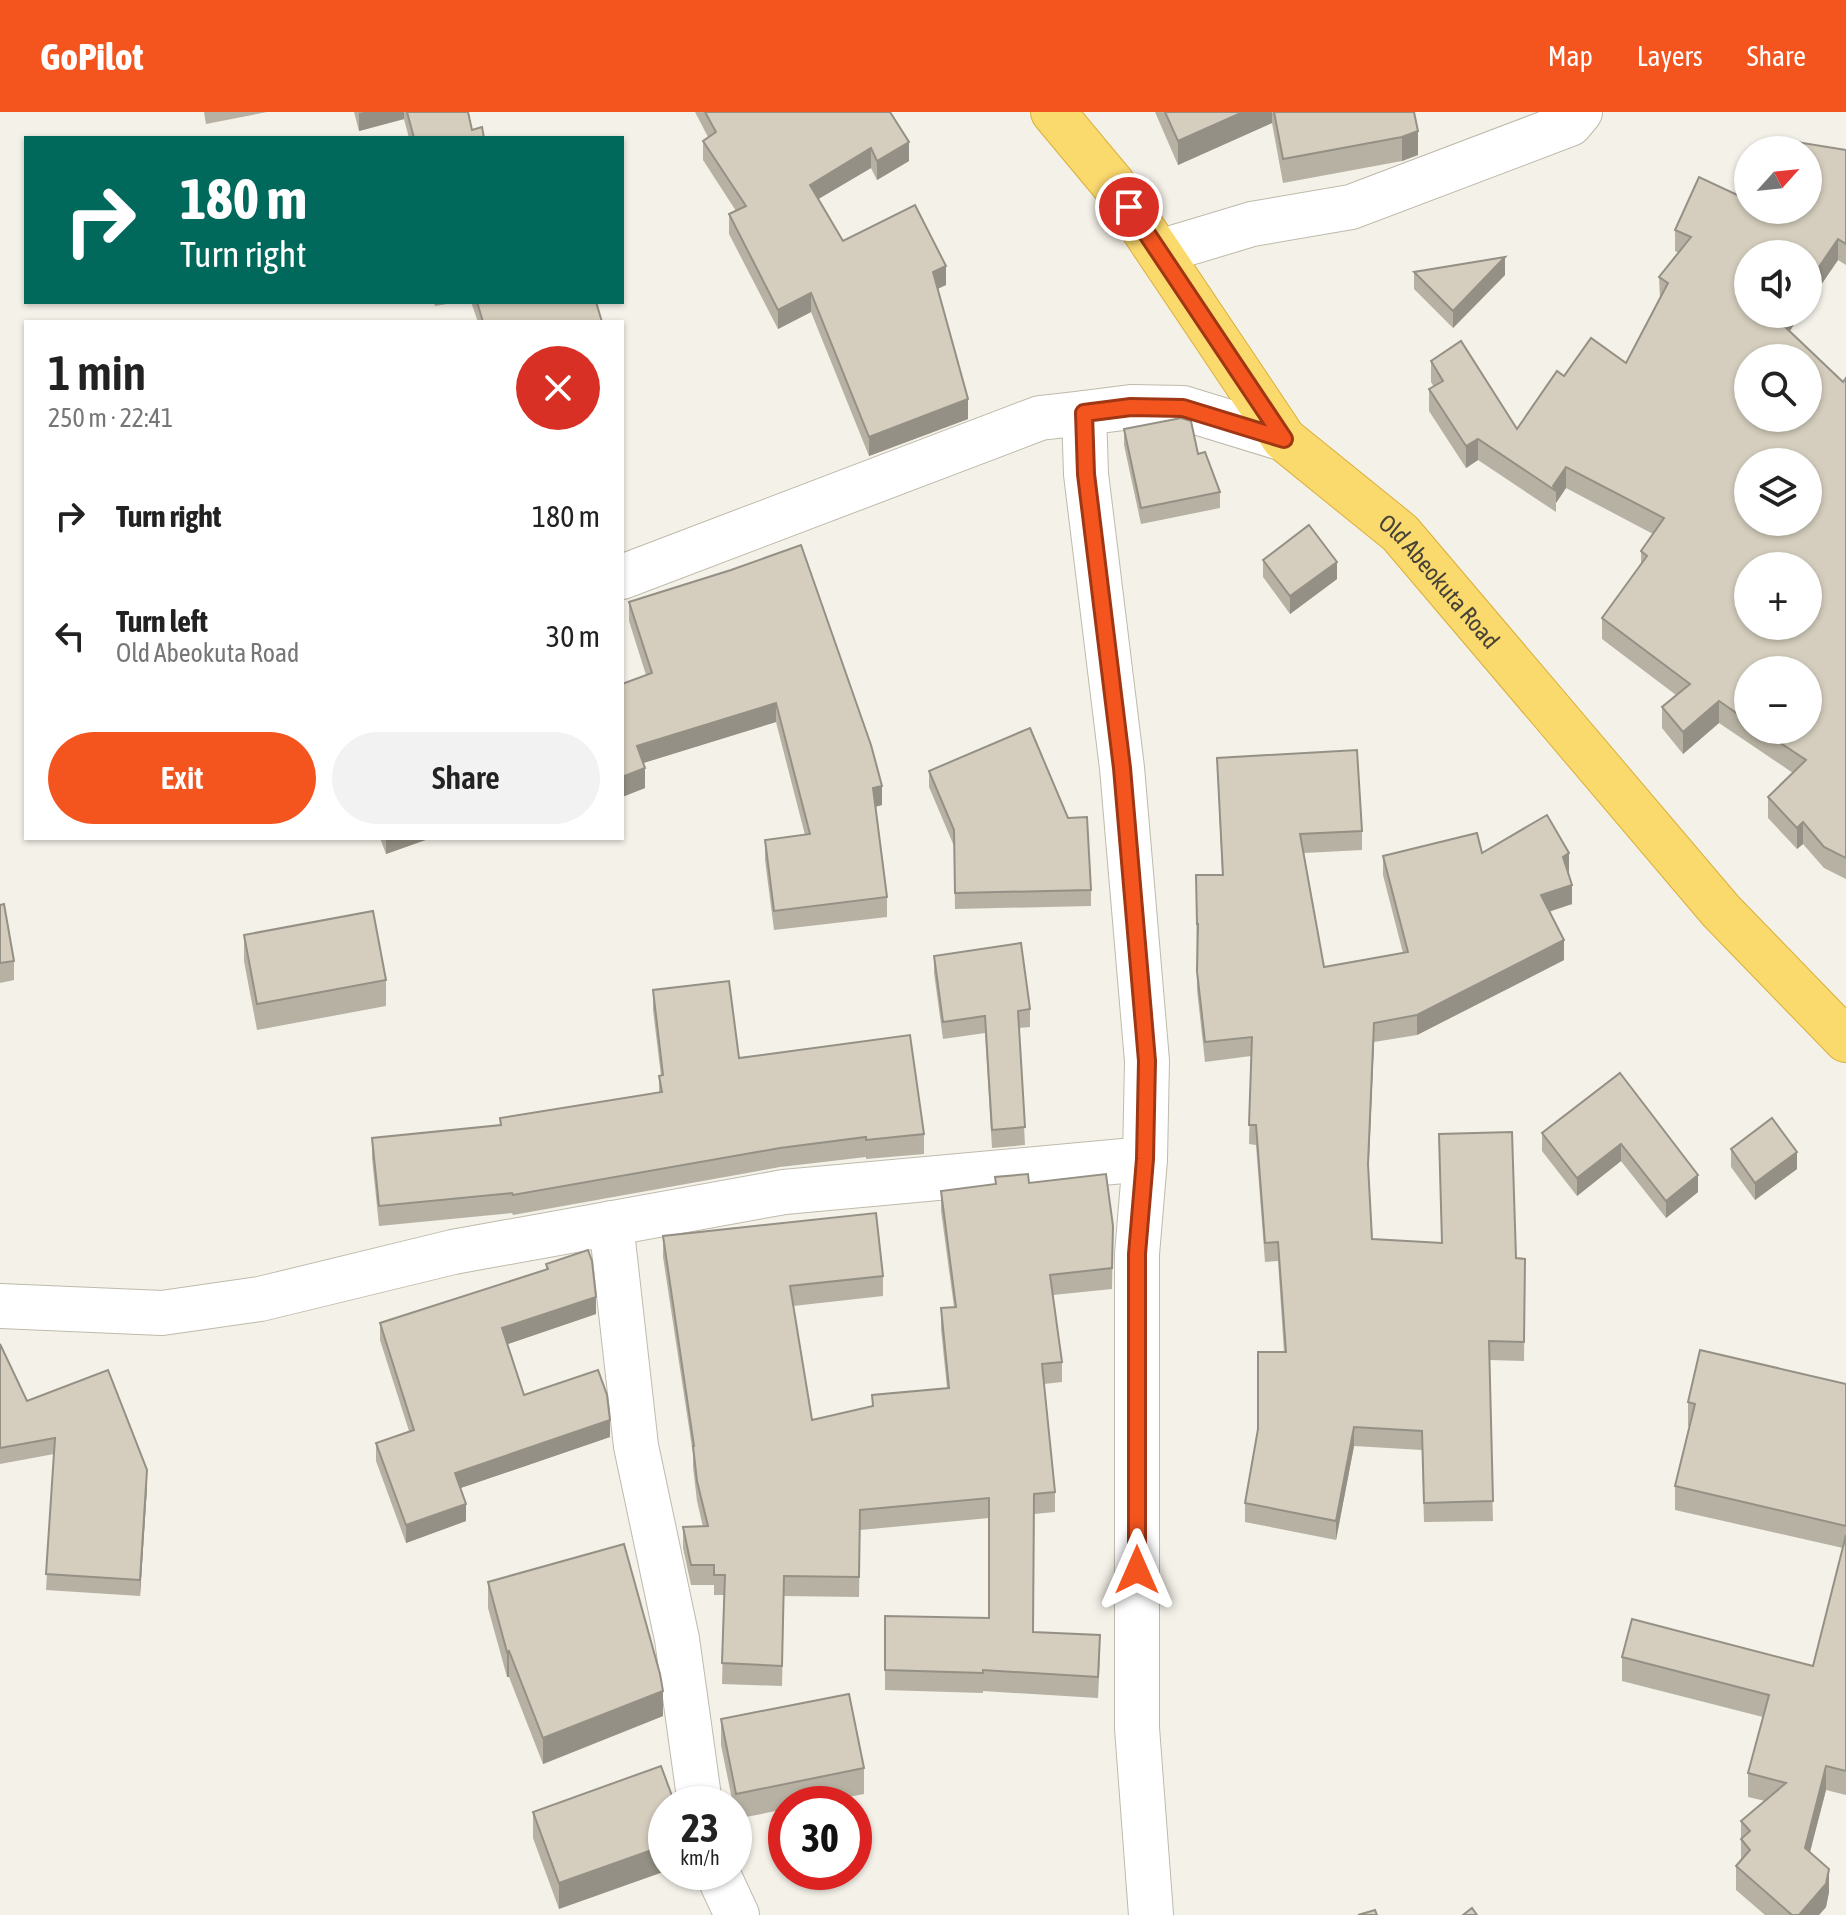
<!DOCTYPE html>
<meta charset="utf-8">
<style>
:root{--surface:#fff;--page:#f2f2f2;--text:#222;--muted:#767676;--accent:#f4551f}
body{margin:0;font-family:"Asap Condensed",sans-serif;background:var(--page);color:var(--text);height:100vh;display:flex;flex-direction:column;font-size:30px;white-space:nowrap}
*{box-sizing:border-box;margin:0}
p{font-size:26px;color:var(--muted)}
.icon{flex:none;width:44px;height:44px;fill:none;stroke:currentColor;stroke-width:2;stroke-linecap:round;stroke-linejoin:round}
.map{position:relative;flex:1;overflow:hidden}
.sheet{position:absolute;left:24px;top:208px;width:600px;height:520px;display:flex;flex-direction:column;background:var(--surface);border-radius:0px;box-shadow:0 2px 6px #0004}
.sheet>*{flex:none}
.banner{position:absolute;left:24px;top:24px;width:600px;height:168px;border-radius:0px;box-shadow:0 2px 6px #0004;background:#00695c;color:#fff;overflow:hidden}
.needle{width:52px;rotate:63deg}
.tools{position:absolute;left:1734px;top:24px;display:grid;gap:16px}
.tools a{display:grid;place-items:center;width:88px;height:88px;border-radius:50%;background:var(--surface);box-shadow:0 2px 6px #0004;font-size:40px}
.speed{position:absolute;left:648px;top:1674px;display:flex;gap:16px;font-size:40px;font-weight:700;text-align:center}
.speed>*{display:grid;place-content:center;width:104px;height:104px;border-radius:50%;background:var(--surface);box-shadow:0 2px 6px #0004;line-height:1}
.speed small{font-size:20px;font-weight:400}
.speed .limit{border:12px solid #d22;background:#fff;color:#111}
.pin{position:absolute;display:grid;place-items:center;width:68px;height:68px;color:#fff;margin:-34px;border:4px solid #fff;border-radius:50%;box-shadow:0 2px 8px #0007}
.me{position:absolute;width:88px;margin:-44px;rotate:0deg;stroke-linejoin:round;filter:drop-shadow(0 0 6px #0008)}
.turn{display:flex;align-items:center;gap:28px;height:168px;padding:0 24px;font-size:36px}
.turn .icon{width:104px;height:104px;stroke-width:2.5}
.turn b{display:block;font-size:56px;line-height:68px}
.round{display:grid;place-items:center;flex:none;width:84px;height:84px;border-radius:42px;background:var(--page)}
.headline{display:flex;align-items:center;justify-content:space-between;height:136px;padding:0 24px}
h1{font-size:48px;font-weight:600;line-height:60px}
.primary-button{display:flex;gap:16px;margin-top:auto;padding:16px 24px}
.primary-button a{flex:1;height:92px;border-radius:48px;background:var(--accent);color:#fff;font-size:32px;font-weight:600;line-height:92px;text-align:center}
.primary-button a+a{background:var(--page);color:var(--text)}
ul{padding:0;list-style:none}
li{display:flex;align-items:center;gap:24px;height:120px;padding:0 24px}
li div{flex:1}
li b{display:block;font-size:30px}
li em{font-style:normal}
header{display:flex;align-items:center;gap:48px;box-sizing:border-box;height:112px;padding:0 40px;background:var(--accent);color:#fff}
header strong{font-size:38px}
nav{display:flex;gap:44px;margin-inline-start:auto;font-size:28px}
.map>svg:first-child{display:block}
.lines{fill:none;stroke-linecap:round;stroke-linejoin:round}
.street-casing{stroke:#bfbaab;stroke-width:46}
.highway-casing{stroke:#d9b03c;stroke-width:46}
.street{stroke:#fff;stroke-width:44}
.highway{stroke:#fad96d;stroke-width:44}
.wall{fill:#b7b1a3;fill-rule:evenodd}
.shaded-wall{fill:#959085}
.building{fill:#d5cebe;stroke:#959085;stroke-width:2;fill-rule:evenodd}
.route-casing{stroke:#9f3714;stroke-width:20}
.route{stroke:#f4551f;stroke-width:14}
.labels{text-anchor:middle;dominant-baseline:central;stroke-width:8;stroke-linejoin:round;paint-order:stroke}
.street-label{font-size:24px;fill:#474237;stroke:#fff}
</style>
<header>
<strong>GoPilot</strong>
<nav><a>Map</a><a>Layers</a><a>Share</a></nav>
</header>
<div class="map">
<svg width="1846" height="1803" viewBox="0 0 1846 1803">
<rect width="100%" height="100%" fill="#f3f1e8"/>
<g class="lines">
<g class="street-casing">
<g id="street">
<path d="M 1159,140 L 1252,112 L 1351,95 L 1570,12 L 1580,0"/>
<path d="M 622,465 L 1040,306 L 1084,301"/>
<path d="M 611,1111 L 636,1334 L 677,1527 L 700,1692"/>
<path d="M 0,1194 L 162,1201 L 260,1187 L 453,1140 L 784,1080 L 1145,1047"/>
<path d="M 717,1760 L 737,1803"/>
<path d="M 1151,1803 L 1137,1616 L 1137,1142 L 1145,1047 L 1147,949 L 1122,656 L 1086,362 L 1084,301 L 1131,295 L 1183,296 L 1284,327"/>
</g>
</g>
<g class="highway-casing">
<g id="highway">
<path id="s1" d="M 1053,0 L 1113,72 L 1284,327 L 1400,421 L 1721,799 L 1846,928"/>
</g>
</g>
<use href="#street" class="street"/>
<use href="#highway" class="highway"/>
</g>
<g class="wall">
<path d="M 204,0 L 267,0 L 206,12 Z"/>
<path d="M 354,0 L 468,0 L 472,18 L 484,26 L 409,26 L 404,7 L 359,19 Z"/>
<path d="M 695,0 L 890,0 L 909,49 L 877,68 L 871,56 L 818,87 L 843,129 L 946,173 L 937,177 L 968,307 L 869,344 L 811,200 L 778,217 L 729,122 L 729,102 L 736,99 L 703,48 L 703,29 L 708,25 Z"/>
<path d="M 1155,0 L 1414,0 L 1418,43 L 1402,49 L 1283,71 L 1272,11 L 1178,53 Z"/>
<path d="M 1846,38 L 1846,153 L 1838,148 L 1808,192 L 1808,142 L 1748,202 L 1801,202 L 1790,219 L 1843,270 L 1846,266 L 1846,767 L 1824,756 L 1803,732 L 1797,737 L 1768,706 L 1768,685 L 1793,661 L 1719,611 L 1683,642 L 1662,616 L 1662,595 L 1676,583 L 1602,527 L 1602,506 L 1641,453 L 1641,439 L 1653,422 L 1566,376 L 1556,391 L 1556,400 L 1478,348 L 1466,356 L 1429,299 L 1429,277 L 1434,275 L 1431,270 L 1431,249 L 1517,317 L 1564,264 L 1626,251 L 1660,186 L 1659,165 L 1679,141 L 1675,139 L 1675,118 L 1748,98 L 1808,98 ZM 1748,558 L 1808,618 L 1748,618 Z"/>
<path d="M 1414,160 L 1505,163 L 1453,216 L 1414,177 Z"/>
<path d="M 434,190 L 458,190 L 435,194 Z"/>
<path d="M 471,190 L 596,190 L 602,210 L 478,210 Z"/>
<path d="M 1124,317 L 1198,342 L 1220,380 L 1220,396 L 1141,412 L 1124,333 Z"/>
<path d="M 1263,448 L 1337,467 L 1290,502 L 1263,465 Z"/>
<path d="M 731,458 L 882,693 L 876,695 L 887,785 L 887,805 L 774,818 L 765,748 L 765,728 L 805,723 L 776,610 L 643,651 L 645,676 L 622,685 L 646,563 L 629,509 L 629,490 Z"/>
<path d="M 1217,646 L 1362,719 L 1362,738 L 1304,741 L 1324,855 L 1403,841 L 1383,763 L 1383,744 L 1482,741 L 1569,760 L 1572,792 L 1549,800 L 1564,848 L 1417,923 L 1374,930 L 1368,1060 L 1372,1127 L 1442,1131 L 1439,1022 L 1516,1146 L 1525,1147 L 1524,1249 L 1489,1248 L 1493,1409 L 1424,1410 L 1422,1338 L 1354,1334 L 1336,1428 L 1245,1410 L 1245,1391 L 1284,1240 L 1278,1149 L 1265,1150 L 1256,1033 L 1249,1032 L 1251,944 L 1205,950 L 1197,878 L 1196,763 L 1222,763 Z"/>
<path d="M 929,659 L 1091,778 L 1091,794 L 955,797 L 954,734 L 929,675 Z"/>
<path d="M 380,726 L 431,726 L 386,742 Z"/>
<path d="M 0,793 L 14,849 L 14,868 L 0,871 Z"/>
<path d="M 244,823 L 386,868 L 386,894 L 257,918 L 244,849 Z"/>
<path d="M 934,844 L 1030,897 L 1030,915 L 1019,916 L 1025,1033 L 992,1036 L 985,921 L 943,927 L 934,861 Z"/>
<path d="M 653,878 L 739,946 L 924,1022 L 924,1042 L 866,1047 L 866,1045 L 780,1055 L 513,1103 L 512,1101 L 379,1114 L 372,1046 L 372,1026 L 500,1013 L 500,1006 L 659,981 L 659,964 L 661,964 L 653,898 Z"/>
<path d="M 1620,961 L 1698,1080 L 1666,1106 L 1621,1049 L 1577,1084 L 1542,1039 L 1542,1021 Z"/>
<path d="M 1731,1037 L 1797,1057 L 1755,1088 L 1731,1055 Z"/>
<path d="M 1029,1071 L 1113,1114 L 1112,1177 L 1053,1183 L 1062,1250 L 1062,1270 L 1044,1272 L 1055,1380 L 1055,1400 L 1034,1402 L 1033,1520 L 1100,1544 L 1098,1586 L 983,1579 L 983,1581 L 885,1578 L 885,1504 L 989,1506 L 989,1406 L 860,1418 L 859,1485 L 784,1484 L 782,1574 L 722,1572 L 724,1483 L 714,1483 L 714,1473 L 691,1473 L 683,1436 L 683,1415 L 703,1415 L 697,1389 L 693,1355 L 693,1342 L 663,1145 L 663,1124 L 883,1164 L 883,1184 L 793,1194 L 812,1308 L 872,1295 L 872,1283 L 947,1276 L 941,1217 L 941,1196 L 954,1195 L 941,1099 L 941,1079 Z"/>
<path d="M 546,1152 L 596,1202 L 508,1232 L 524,1283 L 610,1325 L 460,1376 L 466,1409 L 406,1431 L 376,1349 L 376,1331 L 409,1319 L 380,1228 L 380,1211 L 546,1158 Z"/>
<path d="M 0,1232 L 27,1289 L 147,1375 L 140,1484 L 46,1478 L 54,1342 L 0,1352 Z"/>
<path d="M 1846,1272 L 1846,1683 L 1826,1678 L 1810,1740 L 1829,1780 L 1826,1795 L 1819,1803 L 1765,1803 L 1736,1778 L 1736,1754 L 1741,1749 L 1741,1709 L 1765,1689 L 1748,1685 L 1748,1661 L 1763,1605 L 1622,1569 L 1622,1545 L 1813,1554 L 1843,1436 L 1675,1398 L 1675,1374 L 1690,1314 L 1688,1314 L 1688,1290 Z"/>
<path d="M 488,1470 L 663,1604 L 543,1652 L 509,1565 L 507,1565 L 488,1496 Z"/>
<path d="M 721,1607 L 864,1656 L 864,1682 L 812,1692 L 786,1692 L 786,1697 L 736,1707 L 734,1692 L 733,1692 L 721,1633 Z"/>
<path d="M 661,1654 L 559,1797 L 533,1726 L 533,1700 Z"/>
</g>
<g class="shaded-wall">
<path d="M 364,0 L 404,0 L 404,7 L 359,19 L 359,1 Z"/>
<path d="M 1243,0 L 1272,0 L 1272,11 L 1178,53 L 1178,29 Z"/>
<path d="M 1418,19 L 1418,43 L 1402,49 L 1402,25 Z"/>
<path d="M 909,30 L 909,49 L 877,68 L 877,49 Z"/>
<path d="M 871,36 L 871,56 L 810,92 L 810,73 Z"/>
<path d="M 1838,127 L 1838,148 L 1808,192 L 1808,171 Z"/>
<path d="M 1505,145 L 1505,163 L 1453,216 L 1453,199 Z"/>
<path d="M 946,154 L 946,173 L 933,179 L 933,160 Z"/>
<path d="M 811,181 L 811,200 L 778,217 L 778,198 Z"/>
<path d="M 1787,202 L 1801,202 L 1781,232 L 1781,211 Z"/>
<path d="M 968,287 L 968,307 L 869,344 L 869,325 Z"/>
<path d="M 1478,327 L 1478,348 L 1466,356 L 1466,334 Z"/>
<path d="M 1566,355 L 1566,376 L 1556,391 L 1556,379 L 1553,374 Z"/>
<path d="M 1337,450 L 1337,467 L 1290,502 L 1290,484 Z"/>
<path d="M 1719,589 L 1719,611 L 1683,642 L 1683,620 Z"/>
<path d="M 776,591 L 776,610 L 637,653 L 637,634 Z"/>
<path d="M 645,656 L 645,676 L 622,685 L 622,665 Z"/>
<path d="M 882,674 L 882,693 L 873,695 L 873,676 Z"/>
<path d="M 1803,710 L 1803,732 L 1797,737 L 1797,716 Z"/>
<path d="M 386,726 L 431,726 L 386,742 Z"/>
<path d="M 1569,741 L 1569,760 L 1563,764 L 1563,745 Z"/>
<path d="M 1572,773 L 1572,792 L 1541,802 L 1541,783 Z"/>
<path d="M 1564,828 L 1564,848 L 1417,923 L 1417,903 Z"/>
<path d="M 1374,911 L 1374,930 L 1368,1071 L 1368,1052 Z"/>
<path d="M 1621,1032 L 1621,1049 L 1577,1084 L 1577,1066 Z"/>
<path d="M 1797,1040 L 1797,1057 L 1755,1088 L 1755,1071 Z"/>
<path d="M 1698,1063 L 1698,1080 L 1666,1106 L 1666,1089 Z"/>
<path d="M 596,1185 L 596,1202 L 502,1234 L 502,1216 Z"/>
<path d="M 610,1308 L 610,1325 L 455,1378 L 455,1361 Z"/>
<path d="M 1354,1315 L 1354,1334 L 1336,1428 L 1336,1409 Z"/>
<path d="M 147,1358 L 147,1375 L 140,1484 L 140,1468 Z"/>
<path d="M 466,1392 L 466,1409 L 406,1431 L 406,1413 Z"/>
<path d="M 509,1539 L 509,1565 L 507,1565 L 507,1540 Z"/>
<path d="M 663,1579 L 663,1604 L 543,1652 L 543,1626 Z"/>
<path d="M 1826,1654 L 1826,1678 L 1805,1759 L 1805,1736 Z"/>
<path d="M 666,1733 L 666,1759 L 559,1797 L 559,1771 Z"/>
<path d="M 1829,1757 L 1829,1780 L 1826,1795 L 1819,1803 L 1799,1803 Z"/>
</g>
<g class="building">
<path d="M 407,0 L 468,0 L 472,18 L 482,15 L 484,26 L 414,26 Z"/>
<path d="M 705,0 L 890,0 L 909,30 L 877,49 L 871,36 L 810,73 L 843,129 L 915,93 L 946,154 L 933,160 L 968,287 L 869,325 L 811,181 L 778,198 L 729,102 L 746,94 L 703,29 L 716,20 Z"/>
<path d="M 1165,0 L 1243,0 L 1178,29 Z"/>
<path d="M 1274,0 L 1414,0 L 1418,19 L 1402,25 L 1283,47 Z"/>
<path d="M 1772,26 L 1846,38 L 1846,132 L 1838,127 L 1808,171 L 1808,142 L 1748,142 L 1748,202 L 1787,202 L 1781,211 L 1843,270 L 1846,266 L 1846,746 L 1824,735 L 1803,710 L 1797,716 L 1768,685 L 1806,648 L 1761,618 L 1808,618 L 1808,558 L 1748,558 L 1748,609 L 1719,589 L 1683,620 L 1662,595 L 1690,572 L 1602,506 L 1647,444 L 1641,439 L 1664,406 L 1566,355 L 1553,374 L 1556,379 L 1478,327 L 1466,334 L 1429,277 L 1443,269 L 1431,249 L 1461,229 L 1517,317 L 1557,259 L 1564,264 L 1591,226 L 1626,251 L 1668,171 L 1659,165 L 1691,125 L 1675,118 L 1699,65 L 1748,88 L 1748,98 L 1808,98 L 1808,38 L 1770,38 ZM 1748,246 L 1808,246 L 1808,306 L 1748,306 ZM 1748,350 L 1808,350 L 1808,410 L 1748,410 ZM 1748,454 L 1808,454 L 1808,514 L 1748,514 Z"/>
<path d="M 1505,145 L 1453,199 L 1414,160 Z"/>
<path d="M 477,190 L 596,190 L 602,210 L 483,210 Z"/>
<path d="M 1181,306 L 1191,309 L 1198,342 L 1205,340 L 1220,380 L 1141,396 L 1124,317 Z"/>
<path d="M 1309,413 L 1337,450 L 1290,484 L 1263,448 Z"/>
<path d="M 801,433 L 871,633 L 882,674 L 873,676 L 887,785 L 774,799 L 765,728 L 810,722 L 776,591 L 637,634 L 645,656 L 622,665 L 622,572 L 652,561 L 629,490 L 731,458 Z"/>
<path d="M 1030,616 L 1068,706 L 1087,705 L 1091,778 L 955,781 L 954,718 L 929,659 Z"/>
<path d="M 1357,638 L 1362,719 L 1300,722 L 1324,855 L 1408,840 L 1383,744 L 1477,721 L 1482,741 L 1547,703 L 1569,741 L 1563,745 L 1572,773 L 1541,783 L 1564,828 L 1417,903 L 1374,911 L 1368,1052 L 1372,1127 L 1442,1131 L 1439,1022 L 1512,1020 L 1516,1146 L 1525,1147 L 1524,1230 L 1489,1229 L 1493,1389 L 1424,1391 L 1422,1319 L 1354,1315 L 1336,1409 L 1245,1391 L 1258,1317 L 1258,1240 L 1286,1240 L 1278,1130 L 1265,1131 L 1256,1013 L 1249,1013 L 1252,925 L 1205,930 L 1197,859 L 1198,812 L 1197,812 L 1196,763 L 1223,763 L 1217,646 Z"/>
<path d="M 4,792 L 14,849 L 0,851 L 0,793 Z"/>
<path d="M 373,799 L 386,868 L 257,892 L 244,823 Z"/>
<path d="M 1021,831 L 1030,897 L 1018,899 L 1025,1015 L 992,1018 L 985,904 L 943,910 L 934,844 Z"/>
<path d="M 729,869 L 739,946 L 910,923 L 924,1022 L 866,1028 L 866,1025 L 780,1036 L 513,1083 L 512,1081 L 379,1094 L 372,1026 L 501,1013 L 500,1006 L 662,980 L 659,964 L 663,963 L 653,878 Z"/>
<path d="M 1620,961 L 1698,1063 L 1666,1089 L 1621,1032 L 1577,1066 L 1542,1021 Z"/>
<path d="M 1772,1006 L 1797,1040 L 1755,1071 L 1731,1037 Z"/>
<path d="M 1028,1062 L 1029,1071 L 1106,1062 L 1113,1114 L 1112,1156 L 1050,1163 L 1062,1250 L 1042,1252 L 1055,1380 L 1034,1382 L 1033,1520 L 1100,1523 L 1098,1565 L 983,1558 L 983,1561 L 885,1558 L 885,1504 L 989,1506 L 989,1386 L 860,1398 L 859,1465 L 784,1464 L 782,1554 L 722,1551 L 725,1463 L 714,1463 L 714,1453 L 691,1453 L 683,1415 L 708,1414 L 697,1369 L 693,1334 L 694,1334 L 663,1124 L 876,1101 L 883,1164 L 790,1174 L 812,1308 L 873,1294 L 872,1283 L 949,1276 L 941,1196 L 956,1195 L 941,1079 L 996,1072 L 995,1065 Z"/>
<path d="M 588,1138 L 592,1149 L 596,1185 L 502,1216 L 524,1283 L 598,1258 L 607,1283 L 610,1308 L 455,1361 L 466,1392 L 406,1413 L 376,1331 L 414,1318 L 380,1211 L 548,1157 L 546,1152 Z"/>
<path d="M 0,1232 L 27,1289 L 108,1258 L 147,1358 L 140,1468 L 46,1462 L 55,1326 L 0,1336 Z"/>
<path d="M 1700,1238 L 1846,1272 L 1846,1414 L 1675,1374 L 1695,1292 L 1688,1290 Z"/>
<path d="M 1846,1423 L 1846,1659 L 1826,1654 L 1805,1736 L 1829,1757 L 1826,1772 L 1799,1803 L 1792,1803 L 1736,1754 L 1750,1738 L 1741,1727 L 1750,1719 L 1741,1709 L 1786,1671 L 1748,1661 L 1769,1583 L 1622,1545 L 1632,1507 L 1813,1554 Z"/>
<path d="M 624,1432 L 660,1562 L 663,1579 L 543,1626 L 509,1539 L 507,1540 L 488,1470 Z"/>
<path d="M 849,1582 L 864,1656 L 736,1682 L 721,1607 Z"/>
<path d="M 661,1654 L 675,1692 L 666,1692 L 666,1733 L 559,1771 L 533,1700 Z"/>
<path d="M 1472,1796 L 1477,1803 L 1463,1803 Z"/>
<path d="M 1375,1798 L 1377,1803 L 1358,1803 Z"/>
</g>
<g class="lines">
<g class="route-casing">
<path id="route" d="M 1129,95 L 1284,327 L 1183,296 L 1131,295 L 1084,301 L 1086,362 L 1122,656 L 1147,949 L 1145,1047 L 1137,1142 L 1137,1458"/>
</g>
<use href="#route" class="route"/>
</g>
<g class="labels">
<g class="street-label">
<text stroke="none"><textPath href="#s1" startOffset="612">Old Abeokuta Road</textPath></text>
</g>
</g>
</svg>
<div class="tools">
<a><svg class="needle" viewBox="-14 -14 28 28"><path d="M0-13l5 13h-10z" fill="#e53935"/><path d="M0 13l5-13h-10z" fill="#767676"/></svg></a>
<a><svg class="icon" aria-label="sound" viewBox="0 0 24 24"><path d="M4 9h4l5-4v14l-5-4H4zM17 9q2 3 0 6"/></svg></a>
<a><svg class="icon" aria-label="search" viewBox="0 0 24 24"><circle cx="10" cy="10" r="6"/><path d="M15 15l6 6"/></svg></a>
<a><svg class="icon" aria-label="layers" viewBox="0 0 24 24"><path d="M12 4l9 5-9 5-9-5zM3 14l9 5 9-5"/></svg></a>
<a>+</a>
<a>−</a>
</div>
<div class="speed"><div>23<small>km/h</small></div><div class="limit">30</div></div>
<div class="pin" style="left:1129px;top:95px;background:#d93025"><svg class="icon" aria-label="arrive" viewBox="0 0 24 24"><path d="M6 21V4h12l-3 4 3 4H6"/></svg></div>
<svg class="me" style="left:1137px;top:1458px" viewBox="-20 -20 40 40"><path d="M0-17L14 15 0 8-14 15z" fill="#f4551f" stroke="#fff" stroke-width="4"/></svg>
<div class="banner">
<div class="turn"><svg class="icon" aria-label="right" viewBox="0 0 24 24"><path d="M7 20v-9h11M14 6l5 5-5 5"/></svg><div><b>180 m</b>Turn right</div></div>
</div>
<section class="sheet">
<div class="headline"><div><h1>1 min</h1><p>250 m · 22:41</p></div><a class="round" style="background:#d93025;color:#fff"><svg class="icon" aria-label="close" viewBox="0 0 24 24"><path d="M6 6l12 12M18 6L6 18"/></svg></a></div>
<ul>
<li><svg class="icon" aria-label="right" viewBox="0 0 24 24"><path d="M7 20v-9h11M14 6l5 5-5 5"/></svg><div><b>Turn right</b></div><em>180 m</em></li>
<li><svg class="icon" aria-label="left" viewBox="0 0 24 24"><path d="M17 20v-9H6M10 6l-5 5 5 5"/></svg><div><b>Turn left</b><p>Old Abeokuta Road</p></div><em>30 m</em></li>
</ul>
<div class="primary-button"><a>Exit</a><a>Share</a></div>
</section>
</div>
